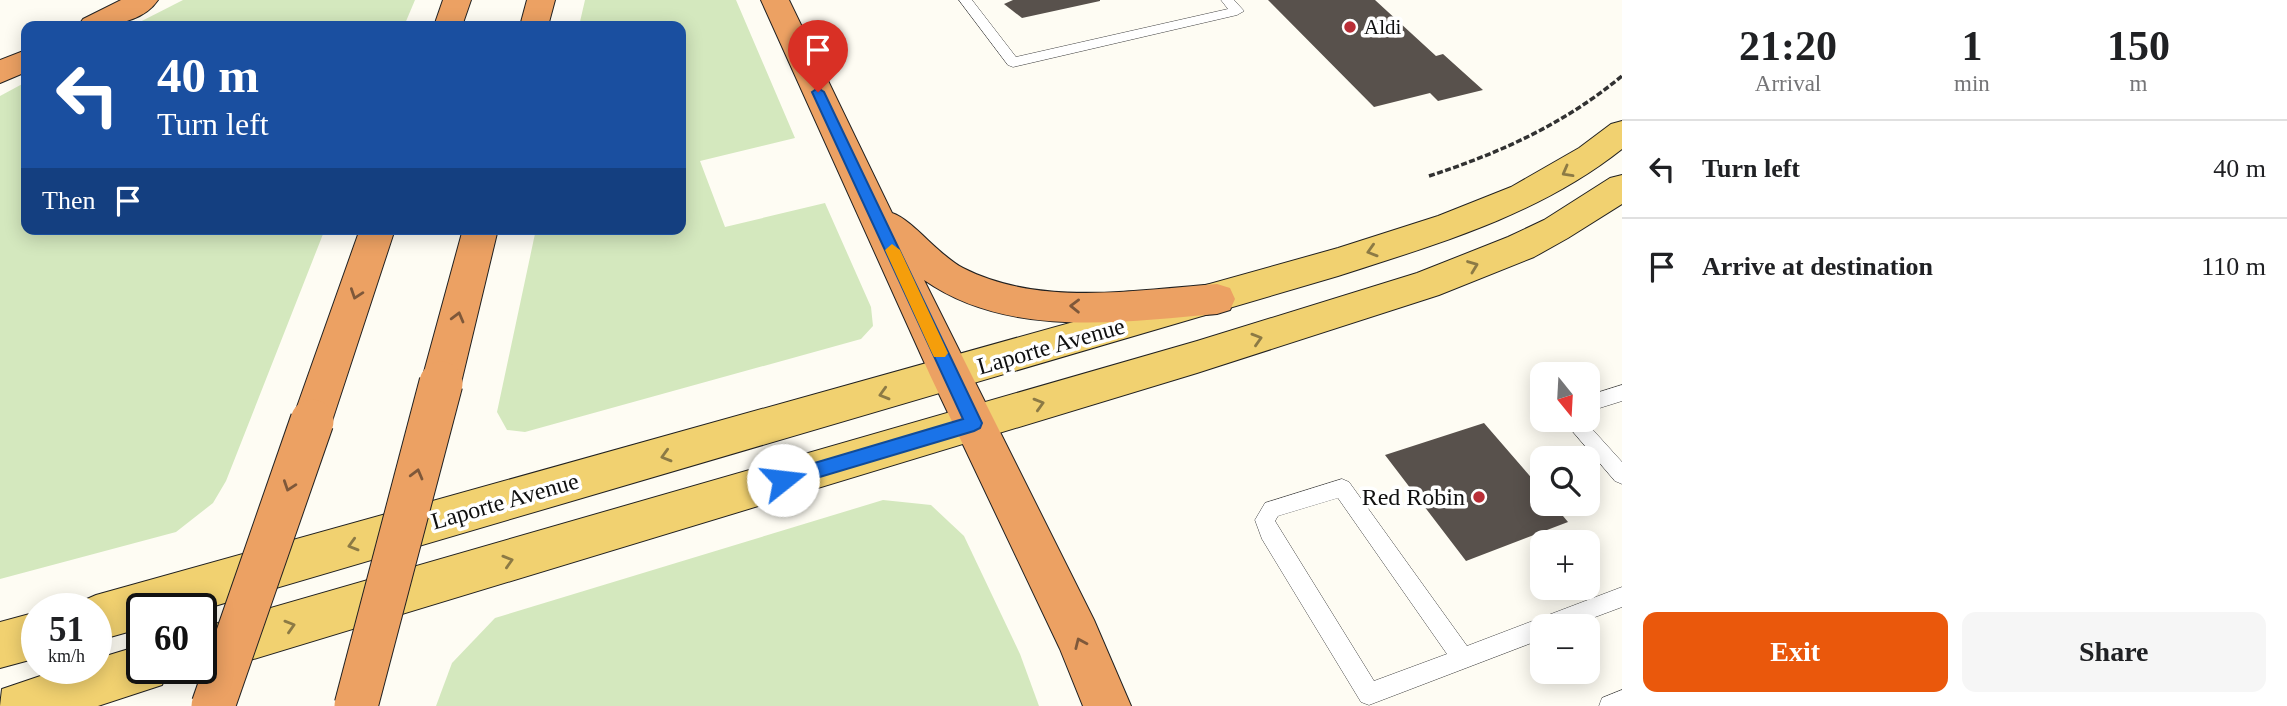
<!DOCTYPE html>
<meta charset="utf-8">
<style>
:root{--surface:#fff;--page:#f6f6f6;--text:#202124;--muted:#757577;--line:#e0e0e0;--accent:#ea580c}
body{margin:0;font-family:"Times New Roman",serif;background:var(--page);color:var(--text);height:100vh;display:flex;flex-direction:column;font-size:26px;white-space:nowrap}
*{box-sizing:border-box;margin:0}
p{font-size:23px;color:var(--muted)}
.icon{flex:none;width:38px;height:38px;fill:none;stroke:currentColor;stroke-width:2;stroke-linecap:round;stroke-linejoin:round}
.map{position:relative;flex:1;overflow:hidden}
.side{display:flex;flex-direction:column;background:var(--surface);width:665px}
.side>*{flex:none}
.hud{position:absolute;left:21px;top:21px;width:665px;height:214px;border-radius:14px;box-shadow:0 4px 18px #0003;background:#1a4fa0;color:#fff;overflow:hidden}
.needle{width:46px;rotate:162deg}
.buttons{position:absolute;left:1530px;top:362px;display:grid;gap:14px}
.buttons a{display:grid;place-items:center;width:70px;height:70px;border-radius:14px;background:var(--surface);box-shadow:0 4px 18px #0003;font-size:35px}
.speed{position:absolute;left:21px;top:593px;display:flex;gap:14px;font-size:35px;font-weight:700;text-align:center}
.speed>*{display:grid;place-content:center;width:91px;height:91px;border-radius:50%;background:var(--surface);box-shadow:0 4px 18px #0003;line-height:1}
.speed small{font-size:18px;font-weight:400}
.speed .limit{border:4px solid #111;border-radius:10px;background:#fff;color:#111}
.pin{position:absolute;display:grid;place-items:center;width:60px;height:60px;color:#fff;margin:-72px -30px;border-radius:50% 50% 50% 0;rotate:-45deg;box-shadow:0 0 7px #0007}
.pin .icon{rotate:45deg}
.me{position:absolute;width:77px;margin:-38px;rotate:74deg;stroke-linejoin:round;filter:drop-shadow(0 0 5px #0008)}
.turn{display:flex;align-items:center;gap:24px;height:147px;padding:0 21px;font-size:32px}
.turn .icon{width:91px;height:91px;stroke-width:2.5}
.turn b{display:block;font-size:49px;line-height:60px}
.then{display:flex;align-items:center;height:66px;padding:0 21px;background:#0003;gap:14px;font-size:26px}
.eta{display:flex;justify-content:space-evenly;align-items:center;height:119px;text-align:center}
.eta b{font-size:42px;font-weight:700;line-height:49px}
.button{display:flex;gap:14px;margin-top:auto;padding:14px 21px}
.button a{flex:1;height:80px;border-radius:14px;background:var(--accent);color:#fff;font-size:28px;font-weight:700;line-height:80px;text-align:center}
.button a+a{background:var(--page);color:var(--text)}
ul{padding:0;list-style:none}
li{display:flex;align-items:center;gap:21px;height:98px;padding:0 21px;border-top:2px solid var(--line)}
li div{flex:1}
li b{display:block;font-size:26px}
li em{font-style:normal}
main{display:flex;flex:1;min-height:0}
.map>svg:first-child{display:block}
.green{fill:#d4e8be}
.building{fill:#58514c}
.lines{fill:none;stroke-linecap:round;stroke-linejoin:round}
.service-casing{stroke:#434343;stroke-width:1}
.primary-casing{stroke:#212121;stroke-width:2}
.motorway-casing{stroke:#212121;stroke-width:2}
.path{stroke:#323232;stroke-width:3.5;stroke-dasharray:6 2.5;stroke-linecap:butt}
.service{fill:#fff;fill-rule:evenodd}
.primary{fill:#f1d170;fill-rule:evenodd}
.motorway{fill:#eca163;fill-rule:evenodd}
.motorway-bridge-casing{stroke:#212121;stroke-width:45;stroke-linecap:butt}
.motorway-bridge{stroke:#eca163;stroke-width:43}
.oneway{stroke:#8c7a45}
.oneway2{stroke:#7e583a}
.route{fill:#1a73e8;stroke:#114b97;stroke-width:2}
.slow{fill:#f59e0b}
.poi-dot{fill:#b92e36;stroke:#fff;stroke-width:2.5}
.labels{text-anchor:middle;dominant-baseline:central;stroke-width:7;stroke-linejoin:round;paint-order:stroke}
.far-poi-label{font-size:21px;fill:#101010;stroke:#fff;text-anchor:start}
.street-label{font-size:24px;fill:#101010;stroke:#fff}
.poi-label{font-size:24px;fill:#101010;stroke:#fff;text-anchor:end}
</style>
<main>
<div class="map">
<svg width="1622" height="706" viewBox="0 0 1622 706">
<rect width="100%" height="100%" fill="#fefcf3"/>
<g class="green">
<path d="M 183,0 L 415,0 L 404,26 L 132,26 Z"/>
<path d="M 585,0 L 736,0 L 795,138 L 700,161 L 725,227 L 825,203 L 871,307 L 873,326 L 861,339 L 525,432 L 507,430 L 497,412 L 536,229 L 681,229 L 681,26 L 579,26 Z"/>
<path d="M 26,82 L 26,229 L 325,229 L 226,481 L 213,503 L 176,532 L 0,579 L 0,96 Z"/>
<path d="M 883,500 L 931,505 L 964,536 L 1020,654 L 1039,706 L 436,706 L 452,663 L 495,618 Z"/>
</g>
<g class="building">
<path d="M 1013,0 L 1100,0 L 1100,1 L 1022,18 L 1004,4 Z"/>
<path d="M 1268,0 L 1375,0 L 1436,56 L 1443,54 L 1483,90 L 1438,101 L 1430,93 L 1374,107 Z"/>
<path d="M 1484,423 L 1542,490 L 1542,504 L 1553,504 L 1568,522 L 1466,561 L 1385,455 Z"/>
</g>
<g class="lines">
<g class="service-casing">
<g id="service">
<path d="M 959,0 L 972,0 L 1016,57 L 1228,9 L 1221,0 L 1234,0 L 1244,11 L 1237,15 L 1013,67 L 1008,65 Z"/>
<path d="M 1622,385 L 1622,401 L 1587,412 L 1587,396 Z"/>
<path d="M 1563,420 L 1584,420 L 1622,462 L 1622,484 L 1615,481 Z"/>
<path d="M 1342,479 L 1349,482 L 1467,646 L 1622,587 L 1622,607 L 1571,626 L 1542,626 L 1542,639 L 1369,705 L 1361,702 L 1262,539 L 1255,520 L 1265,503 ZM 1338,498 L 1447,654 L 1374,681 L 1275,521 L 1278,516 Z"/>
<path d="M 1622,690 L 1622,706 L 1599,706 L 1602,698 Z"/>
</g>
</g>
<g class="primary-casing">
<g id="primary">
<path d="M 1622,121 L 1622,149 C 1539,215 1437,244 1338,276 L 201,610 L 142,609 L 142,628 L 96,641 L 96,609 L 77,609 L 80,602 L 96,595 L 1338,248 L 1438,216 L 1511,187 L 1579,148 L 1611,124 Z"/>
<path d="M 1622,175 L 1622,204 L 1568,238 L 1534,257 L 1439,295 L 1197,373 L 201,675 L 184,668 L 201,668 L 201,628 L 1197,341 L 1417,273 L 1508,237 L 1544,220 L 1610,178 Z"/>
<path d="M 37,612 L 37,658 L 0,668 L 0,622 Z"/>
<path d="M 142,645 L 142,668 L 169,668 L 162,685 L 98,706 L 0,706 L 2,689 L 64,668 L 96,668 L 96,659 Z"/>
</g>
</g>
<g class="motorway-casing">
<g id="motorway">
<path d="M 121,0 L 158,0 C 142,24 104,27 78,26 L 83,19 Z"/>
<path d="M 443,0 L 471,0 L 462,26 L 434,26 Z"/>
<path d="M 527,0 L 555,0 L 548,26 L 520,26 Z"/>
<path d="M 761,0 L 789,0 L 892,213 C 913,220 938,255 963,268 C 1039,307 1135,290 1217,284 L 1230,288 L 1235,299 L 1230,310 L 1217,314 C 1122,322 1008,339 924,280 L 1094,620 L 1131,706 L 1083,706 L 1060,649 L 930,375 Z"/>
<path d="M 26,50 L 26,72 L 0,83 L 0,60 Z"/>
<path d="M 360,229 L 395,229 L 332,421 L 326,434 L 312,439 L 298,434 L 292,421 Z"/>
<path d="M 463,229 L 498,229 L 461,383 L 455,395 L 441,400 L 427,395 L 421,383 Z"/>
</g>
</g>
<path class="path" d="M 1429,176 C 1500,153 1564,124 1622,76"/>
<use href="#service" class="service"/>
<use href="#primary" class="primary"/>
<use href="#motorway" class="motorway"/>
<g class="motorway-bridge-casing">
<g id="motorway-bridge">
<path d="M 213,706 L 312,421"/>
<path d="M 356,706 L 441,383"/>
</g>
</g>
<use href="#motorway-bridge" class="motorway-bridge"/>
</g>
<defs><path id="oneway-chevron" d="M-2-3.5L2.5 0L-2 3.5" fill="none" stroke-width="1.6" stroke-linecap="round" stroke-linejoin="round" transform="scale(1.75)"/></defs>
<g class="oneway">
<use href="#oneway-chevron" transform="translate(1567 172) rotate(151)"/>
<use href="#oneway-chevron" transform="translate(1372 251) rotate(163)"/>
<use href="#oneway-chevron" transform="translate(1473 266) rotate(-21)"/>
<use href="#oneway-chevron" transform="translate(1257 339) rotate(-17)"/>
<use href="#oneway-chevron" transform="translate(884 394) rotate(164)"/>
<use href="#oneway-chevron" transform="translate(1039 404) rotate(-16)"/>
<use href="#oneway-chevron" transform="translate(666 456) rotate(164)"/>
<use href="#oneway-chevron" transform="translate(353 545) rotate(164)"/>
<use href="#oneway-chevron" transform="translate(508 561) rotate(-17)"/>
<use href="#oneway-chevron" transform="translate(290 626) rotate(-17)"/>
</g>
<g class="oneway2">
<use href="#oneway-chevron" transform="translate(356 294) rotate(109)"/>
<use href="#oneway-chevron" transform="translate(1075 306) rotate(-179)"/>
<use href="#oneway-chevron" transform="translate(458 317) rotate(-75)"/>
<use href="#oneway-chevron" transform="translate(417 474) rotate(-75)"/>
<use href="#oneway-chevron" transform="translate(289 486) rotate(109)"/>
<use href="#oneway-chevron" transform="translate(1080 643) rotate(-114)"/>
</g>
<path class="route" d="M 818,88 L 824,92 L 982,423 L 980,428 L 974,431 L 783,488 L 777,485 L 774,480 L 777,474 L 963,419 L 812,92 Z"/>
<path class="slow" d="M 892,244 L 900,250 L 948,353 L 945,357 L 934,357 L 932,353 L 885,250 Z"/>
<g class="poi-dot">
<circle cx="1350" cy="27" r="7"/>
<circle cx="1479" cy="497" r="7"/>
</g>
<g class="labels">
<g class="far-poi-label">
<text x="1364" y="27">Aldi</text>
</g>
<g class="street-label">
<text transform="translate(1051 346) rotate(-16)">Laporte Avenue</text>
<text transform="translate(505 501) rotate(-16)">Laporte Avenue</text>
</g>
<g class="poi-label">
<text x="1465" y="497">Red Robin</text>
</g>
</g>
</svg>
<div class="buttons">
<a><svg class="needle" viewBox="-14 -14 28 28"><path d="M0-13l5 13h-10z" fill="#e53935"/><path d="M0 13l5-13h-10z" fill="#757577"/></svg></a>
<a><svg class="icon" aria-label="search" viewBox="0 0 24 24"><circle cx="10" cy="10" r="6"/><path d="M15 15l6 6"/></svg></a>
<a>+</a>
<a>−</a>
</div>
<div class="speed"><div>51<small>km/h</small></div><div class="limit">60</div></div>
<div class="pin" style="left:818px;top:92px;background:#d93025"><svg class="icon" aria-label="arrive" viewBox="0 0 24 24"><path d="M6 21V4h12l-3 4 3 4H6"/></svg></div>
<svg class="me" style="left:783px;top:480px" viewBox="-20 -20 40 40"><circle r="19" fill="#fff"/><path d="M0-13L10 11 0 6-10 11z" fill="#1a73e8"/></svg>
<div class="hud">
<div class="turn"><svg class="icon" aria-label="left" viewBox="0 0 24 24"><path d="M17 20v-9H6M10 6l-5 5 5 5"/></svg><div><b>40 m</b>Turn left</div></div>
<div class="then">Then<svg class="icon" aria-label="arrive" viewBox="0 0 24 24"><path d="M6 21V4h12l-3 4 3 4H6"/></svg></div>
</div>
</div>
<section class="side">
<div class="eta">
<div><b>21:20</b><p>Arrival</p></div>
<div><b>1</b><p>min</p></div>
<div><b>150</b><p>m</p></div>
</div>
<ul>
<li><svg class="icon" aria-label="left" viewBox="0 0 24 24"><path d="M17 20v-9H6M10 6l-5 5 5 5"/></svg><div><b>Turn left</b></div><em>40 m</em></li>
<li><svg class="icon" aria-label="arrive" viewBox="0 0 24 24"><path d="M6 21V4h12l-3 4 3 4H6"/></svg><div><b>Arrive at destination</b></div><em>110 m</em></li>
</ul>
<div class="button"><a>Exit</a><a>Share</a></div>
</section>
</main>
